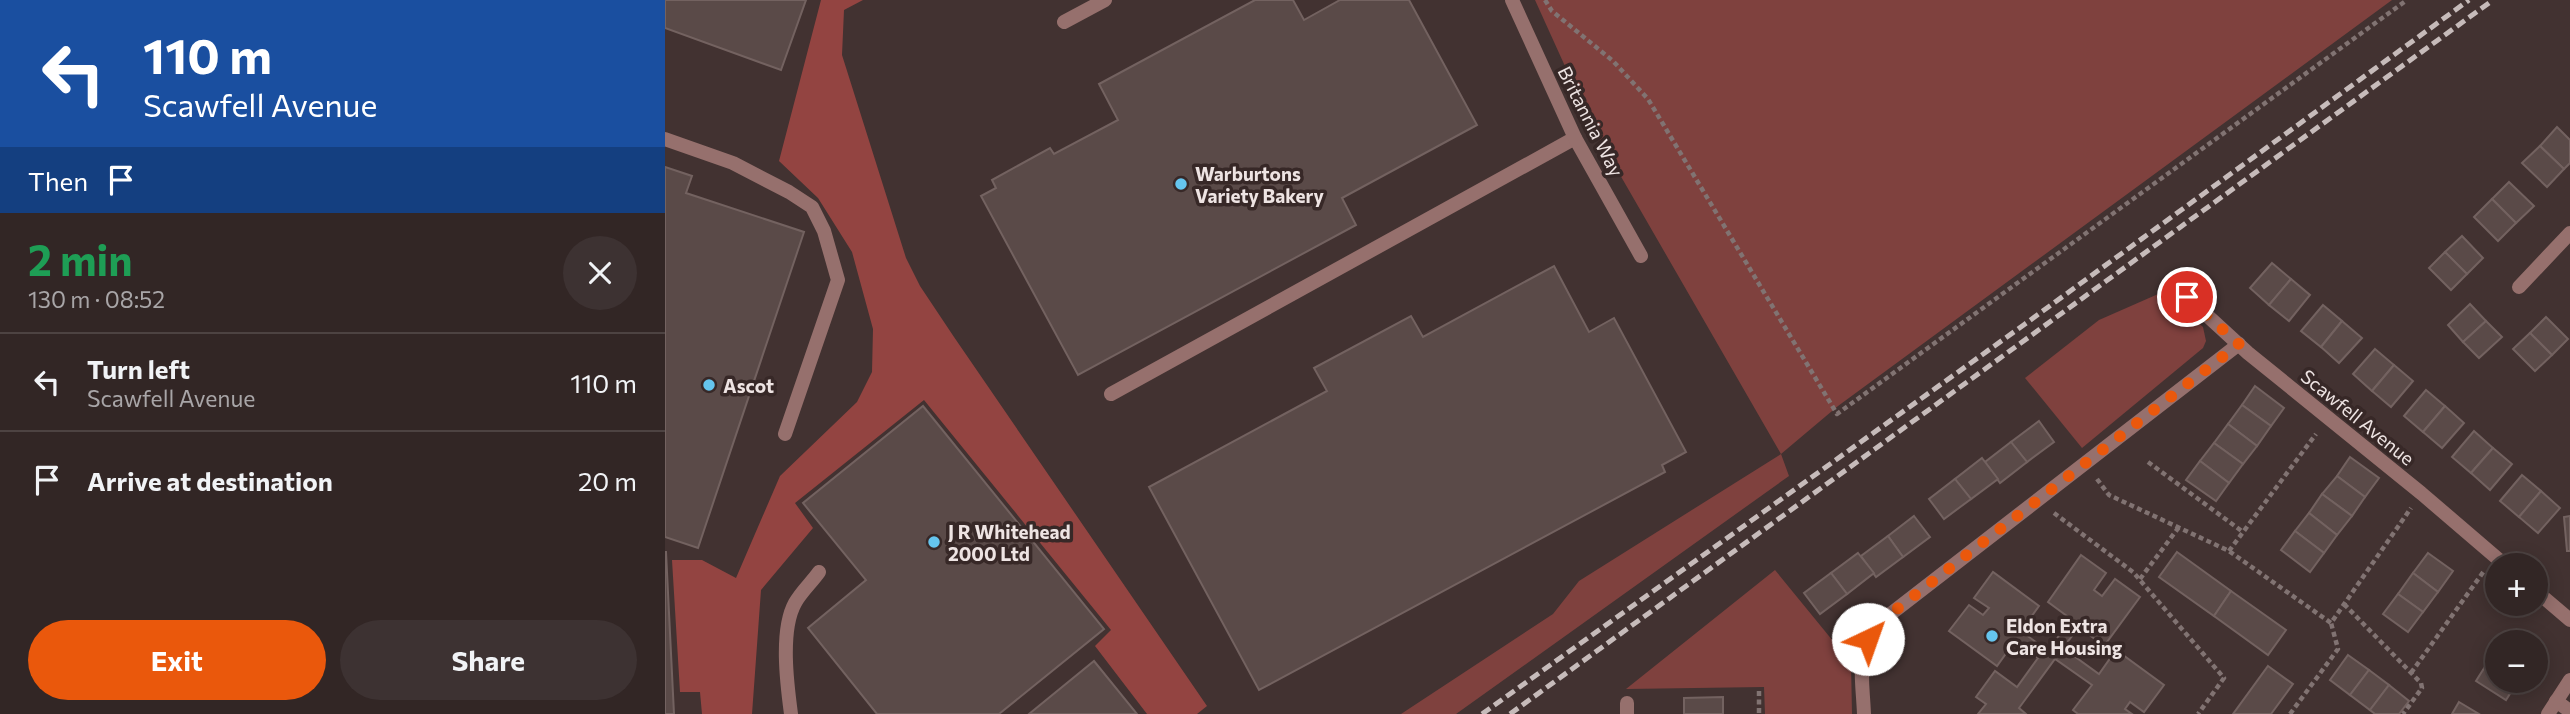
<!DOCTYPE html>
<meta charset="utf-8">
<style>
:root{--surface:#322625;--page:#3d3232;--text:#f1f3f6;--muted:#a8a5a7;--line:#4d4342;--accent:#ea580c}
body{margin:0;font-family:Commissioner,sans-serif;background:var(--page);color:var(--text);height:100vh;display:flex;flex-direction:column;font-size:26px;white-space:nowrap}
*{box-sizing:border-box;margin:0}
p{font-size:23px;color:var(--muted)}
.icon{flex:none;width:38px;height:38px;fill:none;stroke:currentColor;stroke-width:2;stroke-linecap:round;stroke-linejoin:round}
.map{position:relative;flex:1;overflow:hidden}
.drawer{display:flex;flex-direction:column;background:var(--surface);width:665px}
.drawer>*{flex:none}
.banner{background:#1a4fa0;color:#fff;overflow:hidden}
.buttons{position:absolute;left:1820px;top:553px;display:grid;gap:14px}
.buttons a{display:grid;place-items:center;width:63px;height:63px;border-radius:50%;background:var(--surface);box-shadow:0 4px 18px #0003,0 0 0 2px var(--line);font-size:35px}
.pin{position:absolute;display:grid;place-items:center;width:60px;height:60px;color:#fff;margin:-30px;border:4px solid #fff;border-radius:50%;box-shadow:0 2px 7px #0007}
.me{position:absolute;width:77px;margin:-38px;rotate:42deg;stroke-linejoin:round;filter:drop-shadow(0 0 5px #0008)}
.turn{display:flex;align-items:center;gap:24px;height:147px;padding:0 28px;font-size:32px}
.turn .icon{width:91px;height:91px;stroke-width:2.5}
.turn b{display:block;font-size:49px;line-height:60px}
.then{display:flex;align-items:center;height:66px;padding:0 28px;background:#0003;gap:14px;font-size:26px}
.round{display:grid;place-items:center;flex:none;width:74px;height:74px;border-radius:37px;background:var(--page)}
.headline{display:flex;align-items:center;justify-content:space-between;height:119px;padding:0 28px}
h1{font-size:42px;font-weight:700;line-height:52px;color:#1e9e55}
.button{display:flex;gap:14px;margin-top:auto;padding:14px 28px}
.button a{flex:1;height:80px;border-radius:42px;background:var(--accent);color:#fff;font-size:28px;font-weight:700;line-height:80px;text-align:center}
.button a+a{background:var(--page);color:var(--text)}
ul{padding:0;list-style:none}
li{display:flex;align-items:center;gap:21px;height:98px;padding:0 28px;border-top:2px solid var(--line)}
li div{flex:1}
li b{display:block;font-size:26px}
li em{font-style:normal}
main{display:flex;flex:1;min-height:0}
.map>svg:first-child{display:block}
.green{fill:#7f413e}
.forest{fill:#934441}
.building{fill:#5a4a48;stroke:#736260;stroke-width:2}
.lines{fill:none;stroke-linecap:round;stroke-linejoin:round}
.path{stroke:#817372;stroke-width:4.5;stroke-dasharray:5 3.5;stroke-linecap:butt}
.service{stroke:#96706d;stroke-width:14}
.minor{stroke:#96706d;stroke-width:14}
.rail{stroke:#c6bbba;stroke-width:5;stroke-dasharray:10 5;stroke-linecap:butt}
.route{stroke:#ea580c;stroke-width:12;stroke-dasharray:0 21.6}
.poi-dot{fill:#65c5ee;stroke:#372827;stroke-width:2.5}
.labels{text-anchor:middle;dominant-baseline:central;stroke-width:7;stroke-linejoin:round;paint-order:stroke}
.street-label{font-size:19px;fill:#eee4e3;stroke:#372827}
.poi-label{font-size:19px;font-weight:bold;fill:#eee4e3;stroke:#372827;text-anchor:start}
</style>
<main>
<section class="drawer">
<div class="banner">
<div class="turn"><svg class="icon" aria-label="left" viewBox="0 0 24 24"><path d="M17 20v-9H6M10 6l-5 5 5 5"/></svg><div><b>110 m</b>Scawfell Avenue</div></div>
<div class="then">Then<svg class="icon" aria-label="arrive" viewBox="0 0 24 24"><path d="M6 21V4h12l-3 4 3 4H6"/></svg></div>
</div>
<div class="headline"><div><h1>2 min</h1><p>130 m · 08:52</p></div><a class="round"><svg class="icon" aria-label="close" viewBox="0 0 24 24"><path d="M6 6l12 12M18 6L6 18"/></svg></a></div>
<ul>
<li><svg class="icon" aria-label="left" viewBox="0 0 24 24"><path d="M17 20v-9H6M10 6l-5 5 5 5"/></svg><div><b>Turn left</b><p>Scawfell Avenue</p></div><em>110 m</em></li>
<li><svg class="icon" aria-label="arrive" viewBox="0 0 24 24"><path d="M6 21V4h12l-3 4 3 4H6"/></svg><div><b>Arrive at destination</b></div><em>20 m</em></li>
</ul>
<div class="button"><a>Exit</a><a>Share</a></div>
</section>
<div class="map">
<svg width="1905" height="714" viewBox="0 0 1905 714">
<rect width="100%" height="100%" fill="#423231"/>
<g class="green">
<path d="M 870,0 L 1727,0 L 1173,406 L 1116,454 L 1124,476 L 791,714 L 736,714 L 888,614 L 914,581 L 1116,454 L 928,128 Z"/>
<path d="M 1500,291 L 1538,327 L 1541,341 L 1538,348 L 1417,448 L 1360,378 L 1434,320 Z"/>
<path d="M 1110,570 L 1186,663 L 1187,714 L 1100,714 L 1099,687 L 961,689 Z"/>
</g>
<path class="forest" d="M 156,0 L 198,0 L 179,10 L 177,55 L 241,258 L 255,286 L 289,337 L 542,706 L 532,714 L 482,714 L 430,646 L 446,630 L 259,400 L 130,503 L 148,528 L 96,590 L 87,714 L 37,714 L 35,692 L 15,692 L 7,560 L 37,560 L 71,578 L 115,476 L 192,402 L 207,372 L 208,329 L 187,252 L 153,198 L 114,161 Z"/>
<g class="building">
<path d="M 0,0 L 141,0 L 116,70 L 0,28 Z"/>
<path d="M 590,0 L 628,0 L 639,20 L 675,0 L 744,0 L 812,125 L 677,198 L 691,225 L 413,375 L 316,196 L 331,188 L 327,180 L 385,148 L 389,154 L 453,120 L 434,84 Z"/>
<path d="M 1892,127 L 1905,140 L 1905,163 L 1899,169 L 1875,146 Z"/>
<path d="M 1875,146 L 1899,169 L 1882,187 L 1857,163 Z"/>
<path d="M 0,167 L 27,176 L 21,193 L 139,232 L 33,548 L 0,537 Z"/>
<path d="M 1844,182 L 1869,206 L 1851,223 L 1827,199 Z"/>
<path d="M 1827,199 L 1851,223 L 1833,241 L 1809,217 Z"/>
<path d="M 1797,236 L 1818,258 L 1802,274 L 1780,252 Z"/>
<path d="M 1780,252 L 1802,274 L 1786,290 L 1764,268 Z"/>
<path d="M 1607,263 L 1626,279 L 1604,305 L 1585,288 Z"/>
<path d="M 889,266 L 924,332 L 949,318 L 1021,452 L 997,465 L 1000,472 L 594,690 L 484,487 L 662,391 L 649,368 L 746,316 L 758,337 Z"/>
<path d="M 1626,279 L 1645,295 L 1624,321 L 1604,305 Z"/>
<path d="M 1805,304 L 1821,321 L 1798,342 L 1783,325 Z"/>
<path d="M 1658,305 L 1677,321 L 1656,347 L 1636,331 Z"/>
<path d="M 1881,317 L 1903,339 L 1887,355 L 1865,333 Z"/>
<path d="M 1677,321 L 1697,338 L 1674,363 L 1656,347 Z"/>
<path d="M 1821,321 L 1837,337 L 1814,358 L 1798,342 Z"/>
<path d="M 1865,333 L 1887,355 L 1870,371 L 1848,349 Z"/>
<path d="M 1710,349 L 1729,365 L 1707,391 L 1688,374 Z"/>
<path d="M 1729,365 L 1748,381 L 1726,407 L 1707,391 Z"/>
<path d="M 1590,386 L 1619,408 L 1606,426 L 1577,405 Z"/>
<path d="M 1761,390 L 1780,406 L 1758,432 L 1739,416 Z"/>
<path d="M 1577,405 L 1606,426 L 1592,446 L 1563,424 Z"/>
<path d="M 258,406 L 439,629 L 334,714 L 212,714 L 143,628 L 201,580 L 138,503 Z"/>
<path d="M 1780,406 L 1799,423 L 1777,448 L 1758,432 Z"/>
<path d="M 1374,421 L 1389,442 L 1362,462 L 1346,442 Z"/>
<path d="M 1563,424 L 1592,446 L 1578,464 L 1549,443 Z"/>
<path d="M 1809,431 L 1828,448 L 1806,473 L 1787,457 Z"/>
<path d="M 1346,442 L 1362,462 L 1335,483 L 1320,462 Z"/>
<path d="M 1549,443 L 1578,464 L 1564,483 L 1535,461 Z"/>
<path d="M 1828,448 L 1847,464 L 1825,490 L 1806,473 Z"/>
<path d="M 1685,457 L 1714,478 L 1700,497 L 1672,476 Z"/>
<path d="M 1317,458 L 1333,479 L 1306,499 L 1290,479 Z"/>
<path d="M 1535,461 L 1564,483 L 1551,501 L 1521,480 Z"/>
<path d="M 1857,475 L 1876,491 L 1854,517 L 1835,501 Z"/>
<path d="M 1672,476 L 1700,497 L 1687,516 L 1657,494 Z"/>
<path d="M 1290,479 L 1306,499 L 1279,519 L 1264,499 Z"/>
<path d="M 1876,491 L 1895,508 L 1873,533 L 1854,517 Z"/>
<path d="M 1657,494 L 1687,516 L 1672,535 L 1644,513 Z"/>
<path d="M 1644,513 L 1672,535 L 1659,553 L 1630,531 Z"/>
<path d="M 1249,516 L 1265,537 L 1238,557 L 1223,536 Z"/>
<path d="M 1905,516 L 1905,551 L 1902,551 L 1899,517 Z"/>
<path d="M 1630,531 L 1659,553 L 1645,572 L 1616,550 Z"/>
<path d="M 1223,536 L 1238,557 L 1211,577 L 1196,556 Z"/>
<path d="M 0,552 L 1,552 L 9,714 L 0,714 Z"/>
<path d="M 1512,552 L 1566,591 L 1549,616 L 1494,577 Z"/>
<path d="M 1193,553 L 1209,573 L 1182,594 L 1166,573 Z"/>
<path d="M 1763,553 L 1788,571 L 1773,592 L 1748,573 Z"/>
<path d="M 1416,555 L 1441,573 L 1429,590 L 1437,596 L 1450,579 L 1475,597 L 1439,646 L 1414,627 L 1398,648 L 1434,674 L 1451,650 L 1499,685 L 1479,712 L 1465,702 L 1460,709 L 1467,714 L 1413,714 L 1408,710 L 1427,685 L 1390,659 L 1354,708 L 1361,714 L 1313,714 L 1321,704 L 1311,697 L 1330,671 L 1352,687 L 1373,658 L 1350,641 L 1332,666 L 1284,631 L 1304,605 L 1318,615 L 1324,608 L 1309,598 L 1328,572 L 1374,606 L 1356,631 L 1383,651 L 1406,619 L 1383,602 Z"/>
<path d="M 1166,573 L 1182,594 L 1155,614 L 1139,593 Z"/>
<path d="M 1748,573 L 1773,592 L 1758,612 L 1733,594 Z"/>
<path d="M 1566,591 L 1621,630 L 1603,655 L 1549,616 Z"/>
<path d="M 1733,594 L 1758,612 L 1743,632 L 1718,614 Z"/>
<path d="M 1683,655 L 1704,670 L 1685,695 L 1665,680 Z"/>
<path d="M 429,661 L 472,714 L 364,714 Z"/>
<path d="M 1823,662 L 1832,668 L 1832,681 L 1853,681 L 1841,700 L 1811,681 Z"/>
<path d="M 1603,666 L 1628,684 L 1606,714 L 1568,714 Z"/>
<path d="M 1704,670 L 1724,685 L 1705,710 L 1685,695 Z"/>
<path d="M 1724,685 L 1744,701 L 1734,714 L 1710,714 L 1705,710 Z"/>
<path d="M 1058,697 L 1058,714 L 1019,714 L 1019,698 Z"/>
<path d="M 1794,702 L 1814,714 L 1787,714 Z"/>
</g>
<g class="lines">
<g class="path">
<path d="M 880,0 L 887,11 L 948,61 L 983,99 L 1172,414 L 1742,0"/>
<path d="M 1483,462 L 1578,532"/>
<path d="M 1432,479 L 1444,495 L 1564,551 L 1666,623 L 1746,508"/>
<path d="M 1389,513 L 1468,572 L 1559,678 L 1533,714"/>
<path d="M 1564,551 L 1651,434"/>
<path d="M 1475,579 L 1514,527"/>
<path d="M 1679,604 L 1756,683 L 1757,688 L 1738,714"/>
<path d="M 1746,673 L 1819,571"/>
<path d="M 1094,691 L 1094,714"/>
<path d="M 1625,714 L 1673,649 L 1666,623"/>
</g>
<g class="service">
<path d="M 399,22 L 440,0"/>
<path d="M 0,139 L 68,163 L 124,192 L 147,207 L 159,231 L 173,280 L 120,434"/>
<path d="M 446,394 L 910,138"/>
<path d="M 126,714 C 122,684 115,630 130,603 C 136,592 147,582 154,572"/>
</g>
<g class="minor">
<path d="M 847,0 L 910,138 L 976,256"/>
<path d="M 1854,287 L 1905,233"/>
<path d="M 1522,297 L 1583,353 L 1756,493 L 1840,565"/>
<path d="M 1871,591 L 1905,620"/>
<path d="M 1891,701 L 1905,711"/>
<path d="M 962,703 L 962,714"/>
<path d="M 1199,714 C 1197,670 1190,655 1219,619 L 1574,344"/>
<path d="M 1883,714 L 1905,680"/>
</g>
<g class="rail">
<path d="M 817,714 L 1360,324 L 1804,0"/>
<path d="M 845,714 L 1828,0"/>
</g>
</g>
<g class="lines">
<path class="route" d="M 1203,639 L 1219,619 L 1574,344 L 1522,297"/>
</g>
<g class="poi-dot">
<circle cx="516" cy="184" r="7"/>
<circle cx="44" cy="385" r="7"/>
<circle cx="269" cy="542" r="7"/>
<circle cx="1327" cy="636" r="7"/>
</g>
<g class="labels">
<g class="street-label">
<text transform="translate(926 121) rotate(63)">Britannia Way</text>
<text transform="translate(1693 417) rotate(39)">Scawfell Avenue</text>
</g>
<g class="poi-label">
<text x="530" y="173">Warburtons<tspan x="530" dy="22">Variety Bakery</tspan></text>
<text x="58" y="385">Ascot</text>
<text x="283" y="531">J R Whitehead<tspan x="283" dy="22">2000 Ltd</tspan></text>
<text x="1341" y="625">Eldon Extra<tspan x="1341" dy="22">Care Housing</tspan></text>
</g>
</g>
</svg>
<div class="buttons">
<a>+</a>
<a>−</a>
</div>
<div class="pin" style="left:1522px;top:297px;background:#d93025"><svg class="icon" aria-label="arrive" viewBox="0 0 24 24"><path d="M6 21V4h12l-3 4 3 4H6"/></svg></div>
<svg class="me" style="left:1203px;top:639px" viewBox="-20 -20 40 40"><circle r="19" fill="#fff"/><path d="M0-13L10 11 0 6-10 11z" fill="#ea580c"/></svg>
</div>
</main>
